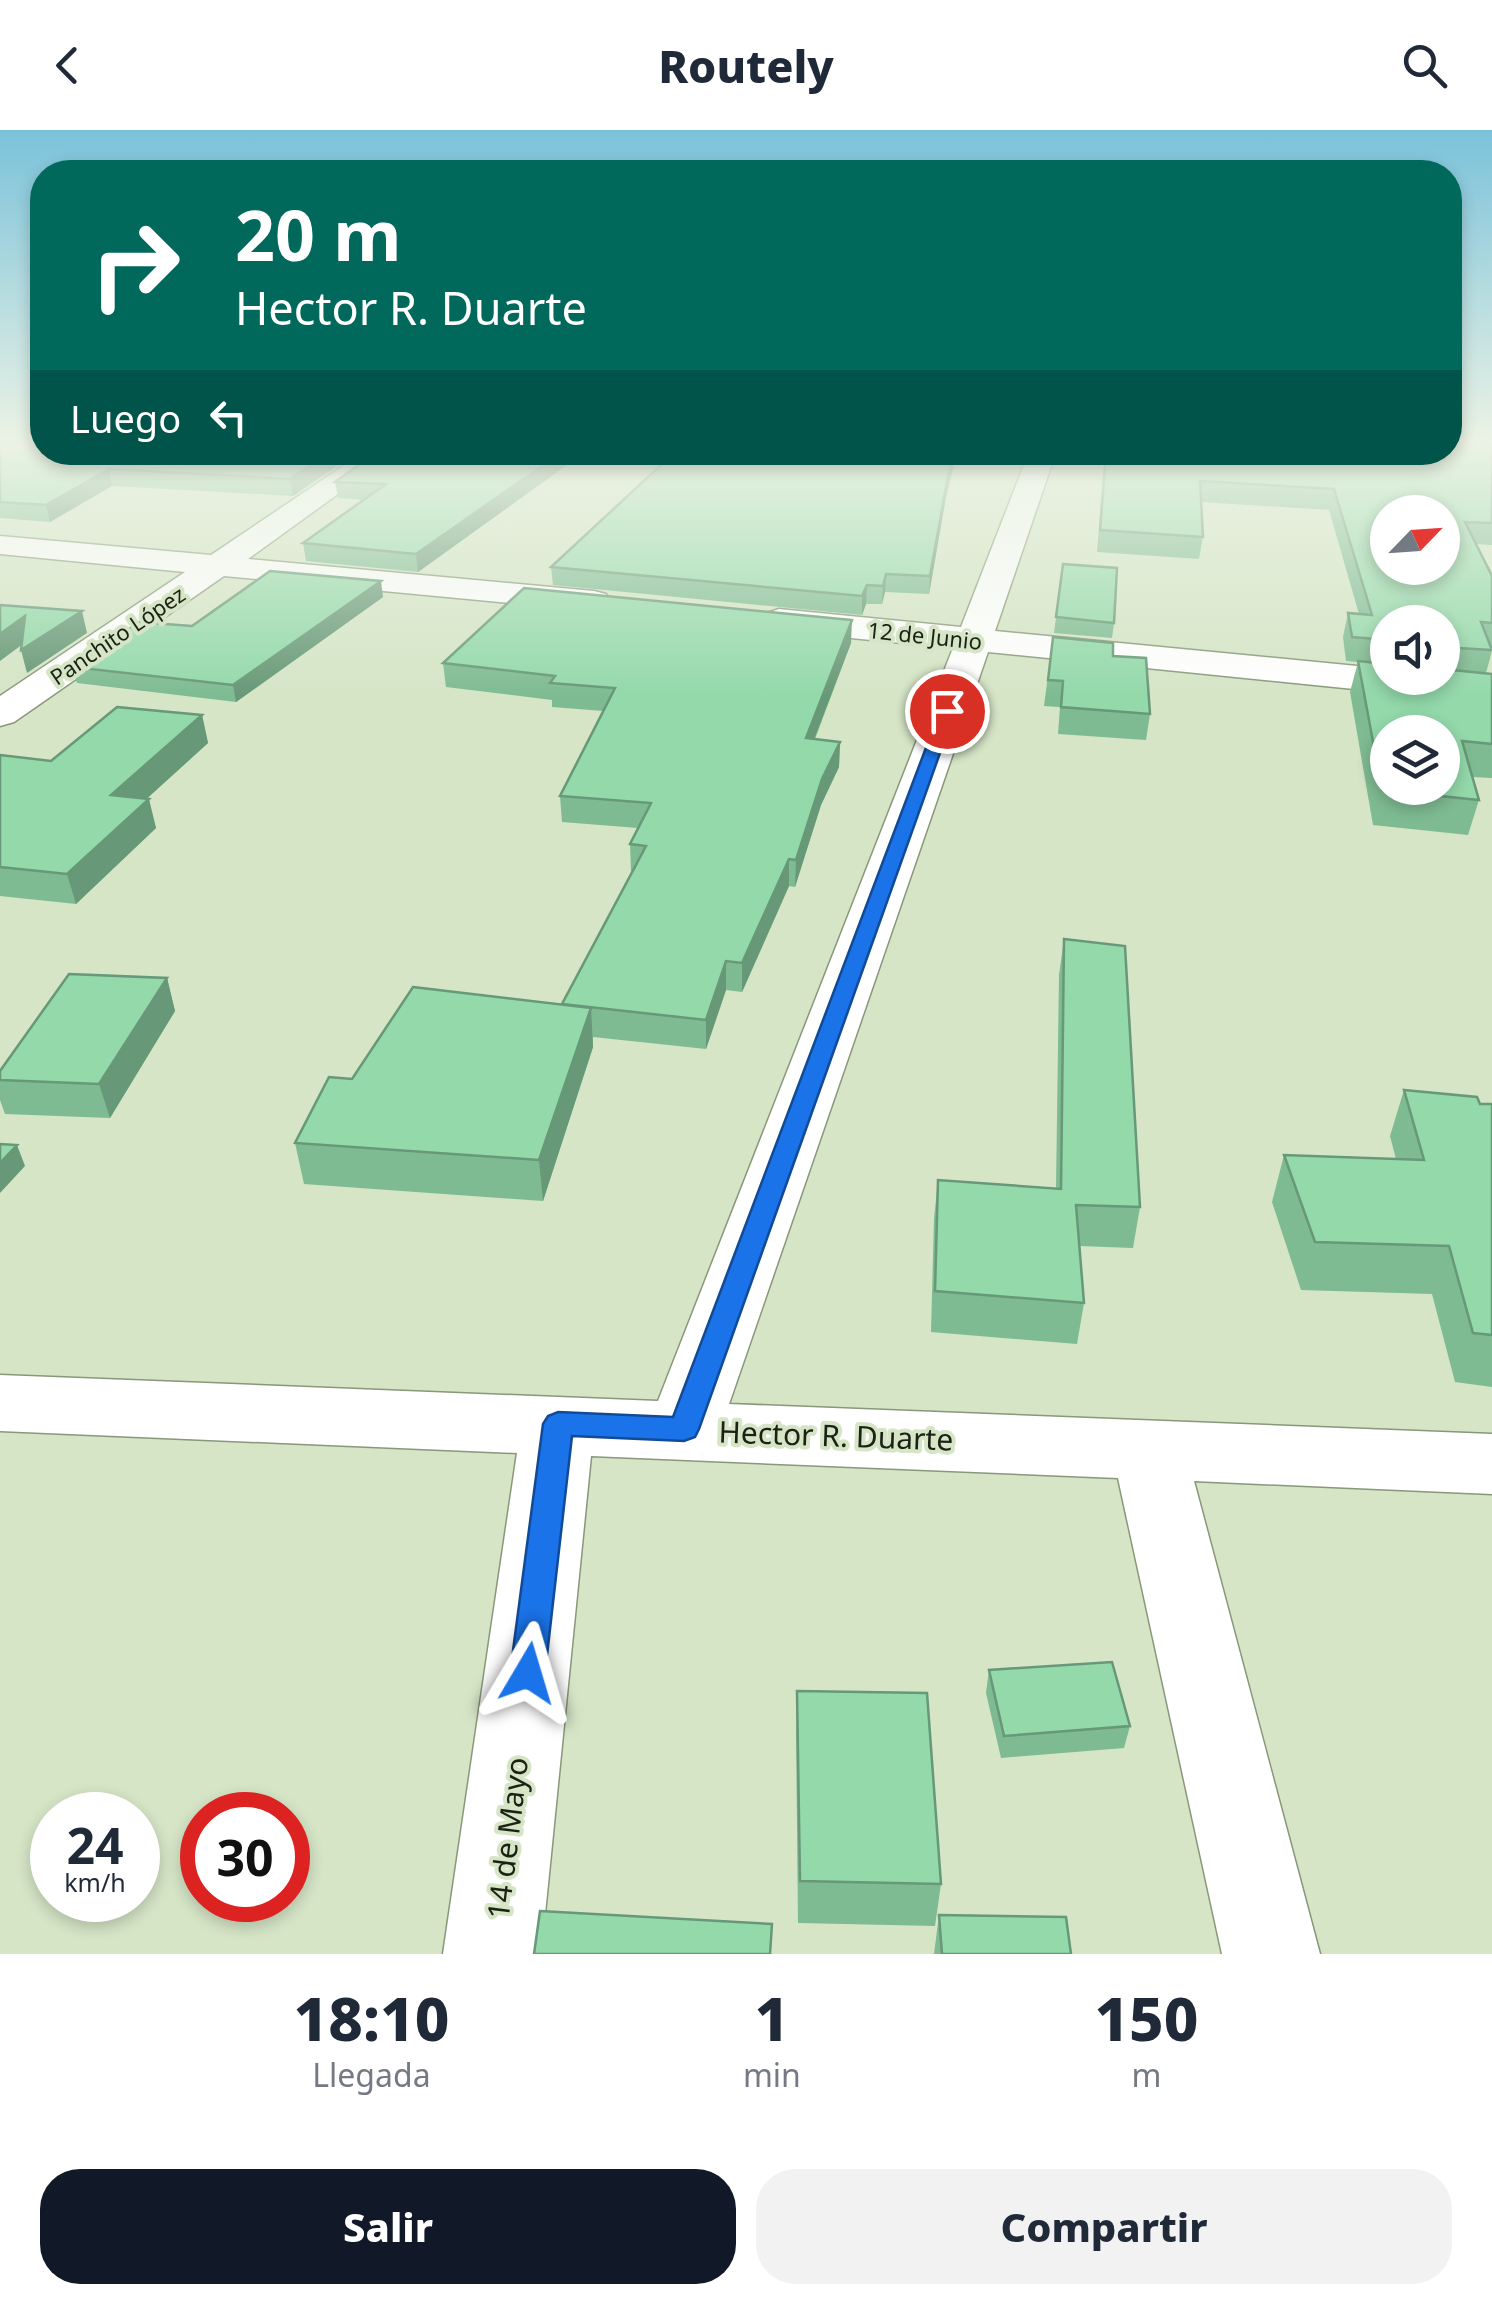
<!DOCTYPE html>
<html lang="es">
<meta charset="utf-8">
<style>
:root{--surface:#fff;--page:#f2f2f3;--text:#1f2937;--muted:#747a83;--accent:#111827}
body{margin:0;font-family:"Noto Sans",sans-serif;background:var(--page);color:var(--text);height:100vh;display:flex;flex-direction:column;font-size:38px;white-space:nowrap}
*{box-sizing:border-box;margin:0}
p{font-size:32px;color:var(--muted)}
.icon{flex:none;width:55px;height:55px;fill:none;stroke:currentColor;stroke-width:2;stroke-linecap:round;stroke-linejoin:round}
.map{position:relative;height:1824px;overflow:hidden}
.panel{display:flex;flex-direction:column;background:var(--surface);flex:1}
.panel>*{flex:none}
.guide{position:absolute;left:30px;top:30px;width:1432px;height:305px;border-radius:40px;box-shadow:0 5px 15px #0003;background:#00695c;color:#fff;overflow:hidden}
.needle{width:65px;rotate:65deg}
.fabs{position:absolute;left:1370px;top:365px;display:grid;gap:20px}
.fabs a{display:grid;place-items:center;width:90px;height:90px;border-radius:50%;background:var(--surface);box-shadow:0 5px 15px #0003;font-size:50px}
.speed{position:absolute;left:30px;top:1662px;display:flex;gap:20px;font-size:50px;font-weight:700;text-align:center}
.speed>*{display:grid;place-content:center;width:130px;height:130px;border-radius:50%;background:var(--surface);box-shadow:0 5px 15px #0003;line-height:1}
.speed small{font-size:25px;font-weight:400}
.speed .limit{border:15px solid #d22;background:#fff;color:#111}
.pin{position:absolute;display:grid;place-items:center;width:85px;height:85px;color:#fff;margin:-42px;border:5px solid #fff;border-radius:50%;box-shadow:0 2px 10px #0007}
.me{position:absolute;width:110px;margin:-55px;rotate:7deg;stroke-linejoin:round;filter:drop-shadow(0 0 8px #0008)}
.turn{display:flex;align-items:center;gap:35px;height:210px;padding:0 40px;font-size:45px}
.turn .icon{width:130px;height:130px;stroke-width:2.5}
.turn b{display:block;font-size:70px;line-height:85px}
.then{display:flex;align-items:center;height:95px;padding:0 40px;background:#0003;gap:20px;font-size:38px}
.eta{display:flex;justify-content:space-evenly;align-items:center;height:170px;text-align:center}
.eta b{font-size:60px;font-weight:800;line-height:70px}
.action{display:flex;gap:20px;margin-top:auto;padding:20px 40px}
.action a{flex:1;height:115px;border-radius:40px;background:var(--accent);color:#fff;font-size:40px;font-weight:800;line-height:115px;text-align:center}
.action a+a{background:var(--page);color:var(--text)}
header{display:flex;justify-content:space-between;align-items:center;height:130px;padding:0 40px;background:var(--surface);font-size:45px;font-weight:800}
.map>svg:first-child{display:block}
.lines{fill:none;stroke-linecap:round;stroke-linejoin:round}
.minor-casing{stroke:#89977a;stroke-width:3}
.minor{fill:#fff;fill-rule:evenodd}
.wall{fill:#7ebb92;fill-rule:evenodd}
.shaded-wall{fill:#679877}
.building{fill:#93d9aa;stroke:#679877;stroke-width:2.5;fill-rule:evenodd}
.route{fill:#1a73e8;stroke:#114b97;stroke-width:2.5}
.labels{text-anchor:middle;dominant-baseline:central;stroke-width:8;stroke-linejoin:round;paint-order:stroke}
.far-street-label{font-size:22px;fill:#1c2116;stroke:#d5e5c6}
.near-street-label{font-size:30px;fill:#1c2116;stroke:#d5e5c6}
</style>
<header><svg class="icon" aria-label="back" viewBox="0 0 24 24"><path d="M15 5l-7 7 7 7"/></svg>Routely<svg class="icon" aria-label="search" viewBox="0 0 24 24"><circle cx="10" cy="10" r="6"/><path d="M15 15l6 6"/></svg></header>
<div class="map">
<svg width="1492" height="1824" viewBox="0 0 1492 1824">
<rect width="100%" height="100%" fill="#d5e5c6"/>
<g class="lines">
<g class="minor-casing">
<g id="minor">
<path d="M 364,322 L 396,322 L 248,429 L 594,461 L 606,464 L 611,471 L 606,478 L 594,481 L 224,446 L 14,592 L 0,596 L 0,566 L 185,442 L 0,424 L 0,406 L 211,425 Z"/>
<path d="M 1029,322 L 1056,322 L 995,501 L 1388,539 L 1388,548 L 1442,545 L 1492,549 L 1492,573 L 988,522 L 729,1274 L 1492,1304 L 1492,1364 L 1194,1351 L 1320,1824 L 1222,1824 L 1118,1348 L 591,1326 L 541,1824 L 443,1824 L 517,1323 L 0,1301 L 0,1245 L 658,1271 L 953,518 L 779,501 L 767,497 L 761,490 L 767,483 L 779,479 L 961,497 Z"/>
</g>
</g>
<use href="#minor" class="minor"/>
</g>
<g class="wall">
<path d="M 0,312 L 42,322 L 357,322 L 293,366 L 112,356 L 50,392 L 0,388 Z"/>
<path d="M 1492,312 L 1492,415 L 1476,414 L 1492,446 L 1492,521 L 1486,543 L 1492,544 L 1492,648 L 1472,647 L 1479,670 L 1468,705 L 1373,695 L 1350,562 L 1358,532 L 1346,531 L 1343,507 L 1348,483 L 1359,484 L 1329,380 L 1201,372 L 1203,407 L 1199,429 L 1097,422 L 1105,322 L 1450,322 ZM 1388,492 L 1442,492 L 1442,548 L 1388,548 Z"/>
<path d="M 585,322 L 418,442 L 306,431 L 303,413 L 364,370 L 338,368 L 335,352 Z"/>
<path d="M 675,322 L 957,322 L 946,367 L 929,464 L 885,462 L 882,474 L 866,474 L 862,485 L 553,455 L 551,437 Z"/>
<path d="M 1063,434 L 1114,493 L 1112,508 L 1054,503 Z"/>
<path d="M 383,467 L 236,572 L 77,553 L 72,537 L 192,496 Z"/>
<path d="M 1053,507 L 1113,526 L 1150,584 L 1146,610 L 1058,604 L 1060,577 L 1044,576 Z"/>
<path d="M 851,513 L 815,609 L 840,612 L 839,637 L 821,675 L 795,757 L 789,756 L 742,862 L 726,860 L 706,919 L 593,907 L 593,917 L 543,1071 L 304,1054 L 295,1013 L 352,949 L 562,874 L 633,741 L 631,741 L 630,714 L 638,698 L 562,692 L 560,666 L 603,581 L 552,577 L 552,570 L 446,557 L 443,533 Z"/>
<path d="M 202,585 L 208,613 L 147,668 L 156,698 L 76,774 L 0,766 L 0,625 L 51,631 Z"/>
<path d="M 1064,809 L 1140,1077 L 1133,1118 L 1079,1116 L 1084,1173 L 1077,1214 L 931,1202 L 934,1089 L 938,1050 L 1056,1058 L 1059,845 Z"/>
<path d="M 167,848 L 175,881 L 110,988 L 5,984 L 0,970 L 0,941 Z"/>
<path d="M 1404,960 L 1480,974 L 1492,974 L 1492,1257 L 1455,1252 L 1432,1164 L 1301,1160 L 1272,1072 L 1284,1025 L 1396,1029 L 1390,1006 Z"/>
<path d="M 989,1540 L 1130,1596 L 1124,1618 L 1001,1628 L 986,1563 Z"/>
<path d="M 797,1561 L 941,1754 L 935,1796 L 798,1793 L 796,1604 Z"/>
<path d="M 939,1785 L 1071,1824 L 934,1824 Z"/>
</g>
<g class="shaded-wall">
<path d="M 330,322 L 357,322 L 293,366 L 290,349 Z"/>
<path d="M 562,322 L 585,322 L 418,442 L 416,424 Z"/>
<path d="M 954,322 L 957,322 L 946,367 L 929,464 L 930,446 L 947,351 Z"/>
<path d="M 109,339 L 112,356 L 50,392 L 46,375 Z"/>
<path d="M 886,444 L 885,462 L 882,474 L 883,456 Z"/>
<path d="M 381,451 L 383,467 L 236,572 L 233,555 Z"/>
<path d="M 867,455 L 866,474 L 862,485 L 862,466 Z"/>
<path d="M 82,481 L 87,503 L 27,543 L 21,520 Z"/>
<path d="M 25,486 L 31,508 L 0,531 L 0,504 Z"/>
<path d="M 852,490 L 851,513 L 805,633 L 806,608 Z"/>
<path d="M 202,585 L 208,613 L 119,694 L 111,665 Z"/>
<path d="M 840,612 L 839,637 L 821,675 L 795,757 L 796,730 L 822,649 Z"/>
<path d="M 149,669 L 156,698 L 76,774 L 67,744 Z"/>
<path d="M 789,729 L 789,756 L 742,862 L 742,833 Z"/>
<path d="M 726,831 L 726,860 L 706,919 L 706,890 Z"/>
<path d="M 167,848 L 175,881 L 110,988 L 99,954 Z"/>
<path d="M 591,878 L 593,917 L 543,1071 L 539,1030 Z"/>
<path d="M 17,1015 L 25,1036 L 0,1063 L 0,1033 Z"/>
</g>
<g class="building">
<path d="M 0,312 L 42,312 L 42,322 L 330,322 L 290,349 L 109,339 L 46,375 L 0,372 Z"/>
<path d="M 1450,312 L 1492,312 L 1492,393 L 1465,392 L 1492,446 L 1492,493 L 1481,492 L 1492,520 L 1442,517 L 1442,492 L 1388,492 L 1388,510 L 1352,507 L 1348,483 L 1372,485 L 1334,359 L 1200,351 L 1203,407 L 1100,400 L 1106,322 L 1450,322 ZM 1388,382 L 1442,382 L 1442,438 L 1388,438 Z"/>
<path d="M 377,322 L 562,322 L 416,424 L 303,413 L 386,354 L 335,352 Z"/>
<path d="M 675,322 L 954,322 L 947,351 L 930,446 L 886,444 L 883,456 L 867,455 L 862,466 L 551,437 Z"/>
<path d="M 1063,434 L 1117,438 L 1114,493 L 1056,487 Z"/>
<path d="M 270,441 L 381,451 L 233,555 L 72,537 L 139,492 L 192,496 Z"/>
<path d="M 524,458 L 852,490 L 806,608 L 840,612 L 822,649 L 796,730 L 789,729 L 742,833 L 726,831 L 706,890 L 562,874 L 646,716 L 630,714 L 651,673 L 560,666 L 615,558 L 550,553 L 555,546 L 443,533 Z"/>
<path d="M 0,475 L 82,481 L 21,520 L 25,486 L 0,504 Z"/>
<path d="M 1053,507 L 1113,513 L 1113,526 L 1146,528 L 1150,584 L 1061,577 L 1063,551 L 1048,550 Z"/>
<path d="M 1358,531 L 1388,534 L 1388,548 L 1442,548 L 1442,539 L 1492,544 L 1492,614 L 1462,611 L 1479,670 L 1382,660 ZM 1388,602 L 1442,602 L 1442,658 L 1388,658 Z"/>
<path d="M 117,577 L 202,585 L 111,665 L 149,669 L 67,744 L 0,737 L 0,625 L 51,631 Z"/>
<path d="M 1064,809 L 1125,816 L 1140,1077 L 1076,1075 L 1084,1173 L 935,1161 L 938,1050 L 1061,1059 Z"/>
<path d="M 69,844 L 167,848 L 99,954 L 0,950 L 0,941 Z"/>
<path d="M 413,857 L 591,878 L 539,1030 L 295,1013 L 329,947 L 352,949 Z"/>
<path d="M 1404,960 L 1477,967 L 1480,974 L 1492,974 L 1492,1205 L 1473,1203 L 1449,1116 L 1315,1112 L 1284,1025 L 1424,1030 Z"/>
<path d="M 0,1014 L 17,1015 L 0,1033 Z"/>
<path d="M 1112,1532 L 1130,1596 L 1004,1606 L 989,1540 Z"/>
<path d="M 797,1561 L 927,1563 L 941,1754 L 800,1751 Z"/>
<path d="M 540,1781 L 772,1794 L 770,1824 L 534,1824 Z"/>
<path d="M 939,1785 L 1066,1787 L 1071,1824 L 942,1824 Z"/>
</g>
<linearGradient id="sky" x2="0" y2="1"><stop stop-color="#7ac2da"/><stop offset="0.55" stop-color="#ecf3e5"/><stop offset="1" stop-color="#ecf3e5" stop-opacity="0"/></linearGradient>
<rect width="1492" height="567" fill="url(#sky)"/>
<path class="route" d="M 941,578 L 955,581 L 699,1299 L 695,1307 L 684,1311 L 572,1306 L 545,1543 L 540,1554 L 528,1559 L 515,1554 L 510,1543 L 543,1294 L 548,1286 L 558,1282 L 673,1287 Z"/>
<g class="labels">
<g class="far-street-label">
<text transform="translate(117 505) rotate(-34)">Panchito López</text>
<text transform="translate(925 505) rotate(6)">12 de Junio</text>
</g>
<g class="near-street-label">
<text transform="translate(836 1305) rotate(2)">Hector R. Duarte</text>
<text transform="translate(507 1708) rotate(-83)">14 de Mayo</text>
</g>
</g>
</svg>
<div class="fabs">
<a><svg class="needle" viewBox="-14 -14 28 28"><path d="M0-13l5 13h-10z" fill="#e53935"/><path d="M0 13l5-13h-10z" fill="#747a83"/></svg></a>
<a><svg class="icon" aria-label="sound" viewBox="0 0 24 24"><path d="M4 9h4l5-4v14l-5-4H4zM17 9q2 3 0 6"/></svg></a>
<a><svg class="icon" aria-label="layers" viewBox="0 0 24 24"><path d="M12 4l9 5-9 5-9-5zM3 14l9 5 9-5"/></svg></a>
</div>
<div class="speed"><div>24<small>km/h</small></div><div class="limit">30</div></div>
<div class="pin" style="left:947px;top:581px;background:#d93025"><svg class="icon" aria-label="arrive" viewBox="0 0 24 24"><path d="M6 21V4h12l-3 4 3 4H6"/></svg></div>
<svg class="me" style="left:528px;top:1543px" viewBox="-20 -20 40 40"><path d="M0-17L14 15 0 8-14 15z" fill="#1a73e8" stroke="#fff" stroke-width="4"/></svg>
<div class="guide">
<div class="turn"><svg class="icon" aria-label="right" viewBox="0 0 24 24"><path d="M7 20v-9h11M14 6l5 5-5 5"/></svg><div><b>20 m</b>Hector R. Duarte</div></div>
<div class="then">Luego<svg class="icon" aria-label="left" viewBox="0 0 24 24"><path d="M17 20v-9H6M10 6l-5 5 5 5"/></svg></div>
</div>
</div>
<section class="panel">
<div class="eta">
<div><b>18:10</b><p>Llegada</p></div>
<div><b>1</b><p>min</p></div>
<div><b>150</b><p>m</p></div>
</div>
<div class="action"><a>Salir</a><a>Compartir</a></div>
</section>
